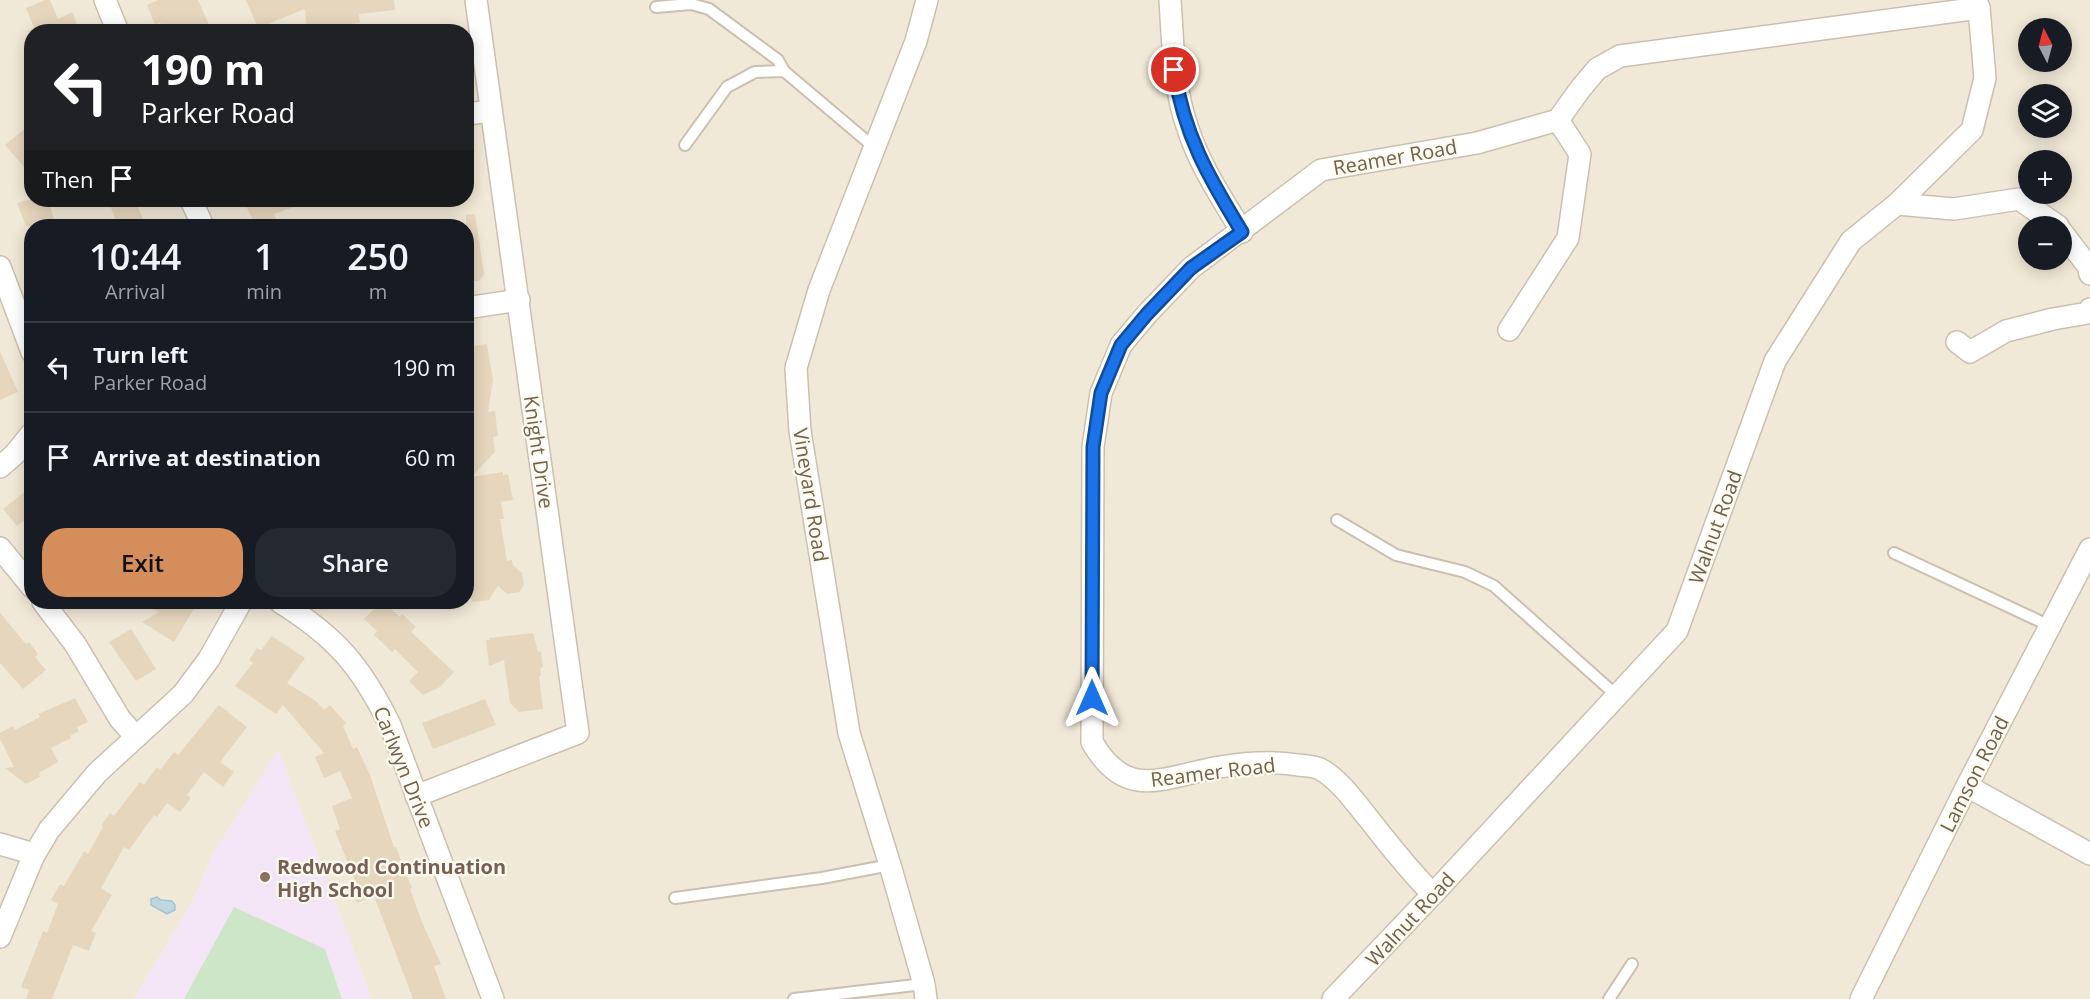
<!DOCTYPE html>
<meta charset="utf-8">
<style>
:root{--surface:#171b24;--page:#242831;--text:#f1f3f6;--muted:#9ea1a6;--line:#363941;--accent:#d58d5c}
body{margin:0;font-family:"Open Sans",sans-serif;background:var(--page);color:var(--text);height:100vh;display:flex;flex-direction:column;font-size:22px;white-space:nowrap}
*{box-sizing:border-box;margin:0}
p{font-size:20px;color:var(--muted)}
.icon{flex:none;width:33px;height:33px;fill:none;stroke:currentColor;stroke-width:2;stroke-linecap:round;stroke-linejoin:round}
.map{position:relative;flex:1;overflow:hidden}
.drawer{position:absolute;left:24px;top:219px;width:450px;height:390px;display:flex;flex-direction:column;background:var(--surface);border-radius:24px;box-shadow:0 3px 15px #0003}
.drawer>*{flex:none}
.hud{position:absolute;left:24px;top:24px;width:450px;height:183px;border-radius:24px;box-shadow:0 3px 15px #0003;background:#202124;color:#fff;overflow:hidden}
.needle{width:39px;rotate:354deg}
.buttons{position:absolute;left:2018px;top:18px;display:grid;gap:12px}
.buttons a{display:grid;place-items:center;width:54px;height:54px;border-radius:50%;background:var(--surface);box-shadow:0 3px 15px #0003;font-size:30px}
.pin{position:absolute;display:grid;place-items:center;width:51px;height:51px;color:#fff;margin:-26px;border:3px solid #fff;border-radius:50%;box-shadow:0 2px 6px #0007}
.me{position:absolute;width:66px;margin:-33px;rotate:0deg;stroke-linejoin:round;filter:drop-shadow(0 0 4px #0008)}
.turn{display:flex;align-items:center;gap:21px;height:126px;padding:0 18px;font-size:27px}
.turn .icon{width:78px;height:78px;stroke-width:2.5}
.turn b{display:block;font-size:42px;line-height:51px}
.then{display:flex;align-items:center;height:57px;padding:0 18px;background:#0003;gap:12px;font-size:22px}
.eta{display:flex;justify-content:space-evenly;align-items:center;height:102px;text-align:center}
.eta b{font-size:36px;font-weight:600;line-height:42px}
.action{display:flex;gap:12px;margin-top:auto;padding:12px 18px}
.action a{flex:1;height:69px;border-radius:24px;background:var(--accent);color:#111;font-size:24px;font-weight:600;line-height:69px;text-align:center}
.action a+a{background:var(--page);color:var(--text)}
ul{padding:0;list-style:none}
li{display:flex;align-items:center;gap:18px;height:90px;padding:0 18px;border-top:2px solid var(--line)}
li div{flex:1}
li b{display:block;font-size:22px}
li em{font-style:normal}
.map>svg:first-child{display:block}
.residential{fill:#f1e9d7;fill-rule:evenodd}
.education{fill:#f3e5f6}
.green{fill:#cee6c8}
.water{fill:#bfd6e1;stroke:#a6c3d2;stroke-width:1.5}
.building{fill:#e7d6be}
.lines{fill:none;stroke-linecap:round;stroke-linejoin:round}
.lane-casing{stroke:#cbc0af;stroke-width:14}
.street-casing{stroke:#cbc0af;stroke-width:24}
.lane{stroke:#fff;stroke-width:10}
.street{stroke:#fff;stroke-width:21}
.route-casing{stroke:#114b97;stroke-width:15}
.route{stroke:#1a73e8;stroke-width:10}
.education-dot{fill:#8d6e63;stroke:#fdfaee;stroke-width:2}
.labels{text-anchor:middle;dominant-baseline:central;stroke-width:4.5;stroke-linejoin:round;paint-order:stroke}
.street-label{font-size:20px;fill:#71614f;stroke:#fdfaee}
.education-label{font-size:20px;font-weight:bold;fill:#785e54;stroke:#fdfaee;text-anchor:start}
</style>
<div class="map">
<svg width="2090" height="999" viewBox="0 0 2090 999">
<rect width="100%" height="100%" fill="#faf6e8"/>
<path class="residential" d="M 0,0 L 2090,0 L 2090,999 L 372,999 L 278,750 L 212,856 L 194,899 L 134,999 L 0,999 ZM 2028,28 L 2061,28 L 2061,62 L 2028,62 ZM 32,32 L 466,32 L 466,200 L 32,200 ZM 2028,94 L 2061,94 L 2061,128 L 2028,128 ZM 2028,160 L 2061,160 L 2061,194 L 2028,194 ZM 32,226 L 466,226 L 466,602 L 32,602 ZM 2028,226 L 2061,226 L 2061,260 L 2028,260 Z"/>
<path class="education" d="M 278,749 L 372,999 L 134,999 L 194,899 L 212,856 Z"/>
<path class="green" d="M 234,907 L 325,949 L 342,999 L 184,999 Z"/>
<path class="water" d="M 157,897 L 161,900 L 172,901 L 175,905 L 175,910 L 167,914 L 151,905 L 151,899 Z"/>
<g class="building">
<path d="M 45,0 L 50,0 L 58,19 L 72,12 L 80,32 L 27,32 L 34,28 L 26,8 Z"/>
<path d="M 158,0 L 198,0 L 209,25 L 194,32 L 164,32 L 160,22 L 155,25 L 147,5 Z"/>
<path d="M 246,0 L 394,0 L 395,10 L 359,14 L 360,23 L 307,29 L 305,9 L 258,28 Z"/>
<path d="M 32,123 L 32,176 L 5,145 Z"/>
<path d="M 28,200 L 48,200 L 56,226 L 26,226 L 17,203 Z"/>
<path d="M 108,200 L 135,200 L 146,226 L 118,226 Z"/>
<path d="M 243,200 L 309,200 L 309,202 L 274,214 L 279,226 L 256,226 Z"/>
<path d="M 475,214 L 484,274 L 479,281 L 466,282 L 466,215 Z"/>
<path d="M 487,344 L 493,380 L 488,412 L 495,411 L 498,436 L 493,437 L 495,452 L 471,477 L 503,472 L 503,475 L 508,474 L 513,500 L 501,502 L 504,519 L 500,519 L 507,561 L 512,560 L 513,565 L 522,573 L 524,585 L 519,592 L 507,594 L 498,586 L 489,600 L 472,602 L 467,567 L 471,566 L 466,533 L 466,356 L 473,355 L 472,346 Z"/>
<path d="M 0,351 L 18,392 L 0,400 Z"/>
<path d="M 32,486 L 32,514 L 17,526 L 3,509 Z"/>
<path d="M 140,602 L 198,602 L 174,642 L 142,622 L 159,612 Z"/>
<path d="M 381,602 L 384,602 L 400,617 L 402,614 L 416,627 L 411,632 L 454,672 L 440,687 L 423,695 L 409,681 L 418,672 L 395,649 L 392,652 L 374,635 L 377,631 L 364,619 Z"/>
<path d="M 0,613 L 26,644 L 29,642 L 38,654 L 35,657 L 46,670 L 23,689 L 0,663 Z"/>
<path d="M 131,629 L 156,669 L 136,681 L 109,642 Z"/>
<path d="M 533,633 L 538,652 L 541,651 L 543,667 L 540,668 L 541,676 L 539,676 L 543,709 L 519,712 L 510,703 L 504,660 L 489,666 L 486,640 L 489,640 L 489,638 Z"/>
<path d="M 272,636 L 305,658 L 287,683 L 316,701 L 324,710 L 330,705 L 346,723 L 343,726 L 353,749 L 357,747 L 370,775 L 394,847 L 396,847 L 412,888 L 410,889 L 422,922 L 441,964 L 434,966 L 446,999 L 413,999 L 374,896 L 357,903 L 351,888 L 357,885 L 335,831 L 340,829 L 332,806 L 352,798 L 340,771 L 324,778 L 315,757 L 324,753 L 283,705 L 276,714 L 235,686 L 253,663 L 249,660 L 257,648 L 261,650 Z"/>
<path d="M 75,698 L 88,722 L 77,727 L 79,731 L 70,736 L 71,738 L 51,748 L 58,762 L 39,773 L 40,777 L 26,784 L 5,768 L 14,767 L 0,739 L 0,733 L 13,726 L 15,730 L 40,717 L 38,714 Z"/>
<path d="M 485,699 L 496,725 L 433,749 L 422,723 Z"/>
<path d="M 219,705 L 247,727 L 220,762 L 234,772 L 223,787 L 204,772 L 187,795 L 191,798 L 180,812 L 167,803 L 157,817 L 154,815 L 129,850 L 124,847 L 101,888 L 112,895 L 91,931 L 96,933 L 89,951 L 73,945 L 52,999 L 26,999 L 29,990 L 21,987 L 43,931 L 47,933 L 58,904 L 51,900 L 60,884 L 64,886 L 84,851 L 88,854 L 103,827 L 101,826 L 110,813 L 114,816 L 140,782 L 144,785 L 157,767 L 160,770 L 174,752 L 178,755 Z"/>
</g>
<g class="lines">
<g class="lane-casing">
<g id="lane">
<path d="M 656,7 L 691,4 L 709,9 L 778,60 L 784,71"/>
<path d="M 685,145 L 727,87 L 755,72 L 784,71 L 875,148"/>
<path d="M 1337,520 L 1396,555 L 1465,572 L 1494,586 L 1616,695"/>
<path d="M 1894,553 L 2050,626"/>
<path d="M 675,898 L 822,878 L 890,865"/>
<path d="M 794,999 L 924,984"/>
<path d="M 1609,999 L 1632,964"/>
</g>
</g>
<g class="street-casing">
<g id="street">
<path d="M 105,0 L 118,32"/>
<path d="M 1170,0 C 1173,43 1173,87 1188,129 C 1200,166 1222,198 1242,232"/>
<path d="M 466,114 L 491,111"/>
<path d="M 191,200 L 203,226"/>
<path d="M 1897,204 L 1954,209 L 2019,199 L 2058,226"/>
<path d="M 2061,231 L 2088,266 L 2090,274"/>
<path d="M 0,267 L 32,352"/>
<path d="M 466,308 L 519,300"/>
<path d="M 1509,330 L 1568,238 L 1580,154 L 1558,120"/>
<path d="M 1957,342 L 1970,352 L 2006,331 L 2053,319 L 2088,313 L 2090,309"/>
<path d="M 0,467 L 14,455 L 32,433"/>
<path d="M 0,548 L 32,587"/>
<path d="M 43,602 L 75,644 L 120,719 L 136,737"/>
<path d="M 280,602 C 336,637 361,666 390,725 L 493,999"/>
<path d="M 1967,786 L 2090,854"/>
<path d="M 416,796 L 578,733 L 476,0"/>
<path d="M 0,844 L 24,851 L 33,857"/>
<path d="M 1433,894 C 1409,871 1389,844 1368,818 C 1356,803 1338,778 1320,769 C 1314,766 1305,766 1298,765 C 1274,761 1245,763 1220,767 C 1167,775 1127,804 1092,742 L 1093,447 L 1101,393 L 1121,345 L 1147,314 L 1191,268 L 1321,170 L 1477,143 L 1558,120 L 1581,88 L 1597,69 L 1620,56 L 1979,8"/>
<path d="M 0,937 L 33,857 L 49,830 L 97,773 L 183,694 L 209,659 L 241,602"/>
<path d="M 926,999 L 924,984 L 890,865 L 849,733 L 800,431 L 796,368 L 819,290 L 916,41 L 927,0"/>
<path d="M 1333,999 L 1433,894 L 1677,631 L 1775,361 L 1851,241 L 1897,204 L 1972,130 L 1985,78 L 1979,8 L 1976,0"/>
<path d="M 1861,999 L 1967,786 L 2090,549"/>
</g>
</g>
<use href="#lane" class="lane"/>
<use href="#street" class="street"/>
</g>
<g class="lines">
<g class="route-casing">
<path id="route" d="M 1092,698 L 1093,447 L 1101,393 L 1121,345 L 1147,314 L 1191,268 L 1242,232 C 1208,176 1184,135 1174,70"/>
</g>
<use href="#route" class="route"/>
</g>
<circle class="education-dot" cx="265" cy="877" r="6"/>
<g class="labels">
<g class="street-label">
<text transform="translate(1395 157) rotate(-10)">Reamer Road</text>
<text transform="translate(539 452) rotate(82)">Knight Drive</text>
<text transform="translate(811 495) rotate(81)">Vineyard Road</text>
<text transform="translate(1715 527) rotate(-70)">Walnut Road</text>
<text transform="translate(404 767) rotate(68)">Carlwyn Drive</text>
<text transform="translate(1213 772) rotate(-7)">Reamer Road</text>
<text transform="translate(1974 774) rotate(-63)">Lamson Road</text>
<text transform="translate(1410 919) rotate(-47)">Walnut Road</text>
</g>
<g class="education-label">
<text x="277" y="866">Redwood Continuation<tspan x="277" dy="23">High School</tspan></text>
</g>
</g>
</svg>
<div class="buttons">
<a><svg class="needle" viewBox="-14 -14 28 28"><path d="M0-13l5 13h-10z" fill="#e53935"/><path d="M0 13l5-13h-10z" fill="#9ea1a6"/></svg></a>
<a><svg class="icon" aria-label="layers" viewBox="0 0 24 24"><path d="M12 4l9 5-9 5-9-5zM3 14l9 5 9-5"/></svg></a>
<a>+</a>
<a>−</a>
</div>
<div class="pin" style="left:1174px;top:70px;background:#d93025"><svg class="icon" aria-label="arrive" viewBox="0 0 24 24"><path d="M6 21V4h12l-3 4 3 4H6"/></svg></div>
<svg class="me" style="left:1092px;top:698px" viewBox="-20 -20 40 40"><path d="M0-17L14 15 0 8-14 15z" fill="#1a73e8" stroke="#fff" stroke-width="4"/></svg>
<div class="hud">
<div class="turn"><svg class="icon" aria-label="left" viewBox="0 0 24 24"><path d="M17 20v-9H6M10 6l-5 5 5 5"/></svg><div><b>190 m</b>Parker Road</div></div>
<div class="then">Then<svg class="icon" aria-label="arrive" viewBox="0 0 24 24"><path d="M6 21V4h12l-3 4 3 4H6"/></svg></div>
</div>
<section class="drawer">
<div class="eta">
<div><b>10:44</b><p>Arrival</p></div>
<div><b>1</b><p>min</p></div>
<div><b>250</b><p>m</p></div>
</div>
<ul>
<li><svg class="icon" aria-label="left" viewBox="0 0 24 24"><path d="M17 20v-9H6M10 6l-5 5 5 5"/></svg><div><b>Turn left</b><p>Parker Road</p></div><em>190 m</em></li>
<li><svg class="icon" aria-label="arrive" viewBox="0 0 24 24"><path d="M6 21V4h12l-3 4 3 4H6"/></svg><div><b>Arrive at destination</b></div><em>60 m</em></li>
</ul>
<div class="action"><a>Exit</a><a>Share</a></div>
</section>
</div>
